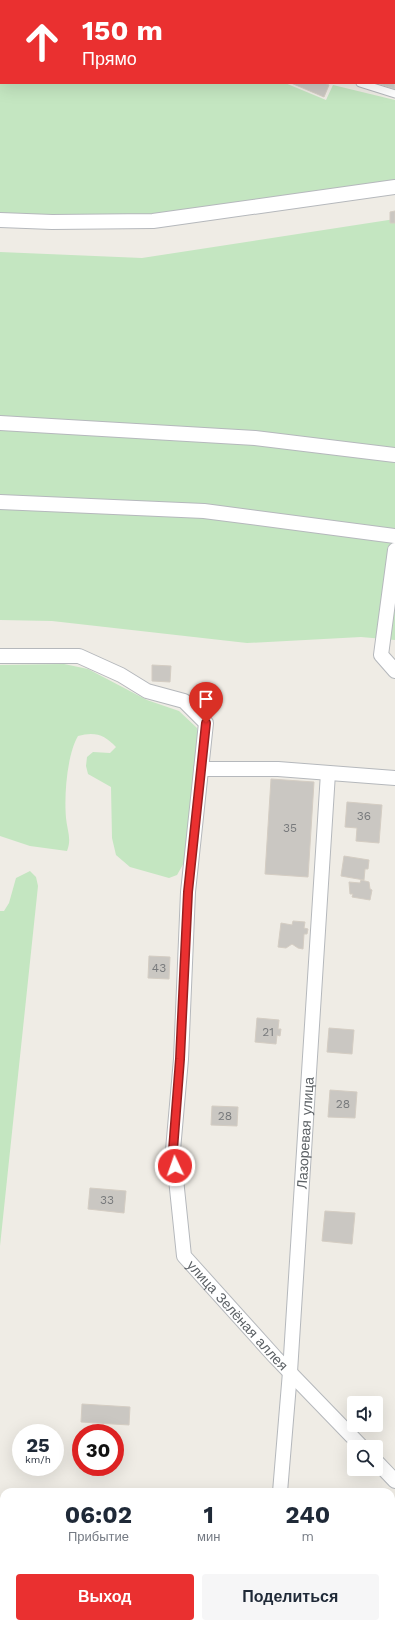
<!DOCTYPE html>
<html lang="ru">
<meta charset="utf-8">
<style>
:root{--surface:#fff;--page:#f6f6f7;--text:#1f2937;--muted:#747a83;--accent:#ea3030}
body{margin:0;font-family:"Work Sans",sans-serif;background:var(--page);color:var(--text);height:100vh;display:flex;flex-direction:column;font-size:15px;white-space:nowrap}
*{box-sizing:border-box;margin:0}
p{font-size:13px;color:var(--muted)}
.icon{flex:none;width:22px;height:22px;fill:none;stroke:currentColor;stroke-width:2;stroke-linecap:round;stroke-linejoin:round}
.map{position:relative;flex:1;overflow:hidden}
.side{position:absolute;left:0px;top:1488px;width:395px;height:140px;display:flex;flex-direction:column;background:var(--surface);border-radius:12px 12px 0 0;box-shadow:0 4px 16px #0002}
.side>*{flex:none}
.hud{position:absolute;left:0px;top:0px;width:395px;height:84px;box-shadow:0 4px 16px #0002;background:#ea3030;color:#fff;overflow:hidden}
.controls{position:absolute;left:347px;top:1396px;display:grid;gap:8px}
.controls a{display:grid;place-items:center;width:36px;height:36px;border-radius:4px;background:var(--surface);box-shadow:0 4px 16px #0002;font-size:20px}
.speed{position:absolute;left:12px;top:1424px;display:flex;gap:8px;font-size:20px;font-weight:700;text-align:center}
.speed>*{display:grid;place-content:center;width:52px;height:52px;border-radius:50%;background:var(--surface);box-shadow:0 4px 16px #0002;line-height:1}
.speed small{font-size:10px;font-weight:400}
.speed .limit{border:6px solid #d22;background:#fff;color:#111}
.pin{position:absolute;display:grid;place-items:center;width:34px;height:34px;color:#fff;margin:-41px -17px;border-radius:50% 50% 50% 0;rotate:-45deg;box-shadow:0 0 4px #0007}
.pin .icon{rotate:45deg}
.me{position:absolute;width:44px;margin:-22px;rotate:357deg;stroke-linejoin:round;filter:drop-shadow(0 0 3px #0008)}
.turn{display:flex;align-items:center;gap:14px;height:84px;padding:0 16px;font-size:18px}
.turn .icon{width:52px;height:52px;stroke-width:2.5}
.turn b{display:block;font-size:28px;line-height:34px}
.eta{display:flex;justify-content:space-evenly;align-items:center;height:68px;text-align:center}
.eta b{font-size:24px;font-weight:700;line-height:28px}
.button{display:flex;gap:8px;margin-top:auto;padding:8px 16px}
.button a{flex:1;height:46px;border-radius:4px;background:var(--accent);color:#fff;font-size:16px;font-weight:700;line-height:46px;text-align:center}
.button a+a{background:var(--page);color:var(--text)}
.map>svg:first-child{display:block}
.green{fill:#c4e6c1}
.building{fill:#cac7c2;stroke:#d4cdc3}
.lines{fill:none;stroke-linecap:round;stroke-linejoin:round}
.lane-casing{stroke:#b5b8bc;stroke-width:9}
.street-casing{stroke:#b5b8bc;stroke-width:16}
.lane{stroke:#fff;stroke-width:7}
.street{stroke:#fff;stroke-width:14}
.route-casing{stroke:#981f1f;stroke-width:10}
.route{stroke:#ea3030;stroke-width:7}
.labels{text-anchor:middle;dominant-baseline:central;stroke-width:4;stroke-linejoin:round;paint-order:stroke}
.number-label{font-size:12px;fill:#787a7c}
.street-label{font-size:14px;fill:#5c6165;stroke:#fff}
</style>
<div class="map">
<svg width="395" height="1628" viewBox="0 0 395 1628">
<rect width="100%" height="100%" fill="#efece5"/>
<g class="green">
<path d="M 0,0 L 248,0 L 1,1 L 1,83 L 285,83 L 326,100 L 333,85 L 395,100 L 395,181 L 153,215 L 83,214 L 30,215 L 0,214 Z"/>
<path d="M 395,219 L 395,640 L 361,637 L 247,643 L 52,621 L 0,620 L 0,252 L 142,258 Z"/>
<path d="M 64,664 L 88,669 L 147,700 L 179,711 L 197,728 L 200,761 L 190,802 L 185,861 L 177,875 L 169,878 L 130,867 L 116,855 L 112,838 L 111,787 L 88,774 L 86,766 L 87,757 L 93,752 L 110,753 L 116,747 C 105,735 95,731 78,736 C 67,755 64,795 66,818 C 67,830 72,839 67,851 L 30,846 L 0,836 L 0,665 Z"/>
<path d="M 30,871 L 36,877 L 38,886 L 0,1246 L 0,911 L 4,911 L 9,903 L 16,878 Z"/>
</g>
<g class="building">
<path d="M 394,72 L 395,89 L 377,83 L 394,83 Z"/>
<path d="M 291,83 L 324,83 L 329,85 L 324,97 Z"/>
<path d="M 395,211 L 395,223 L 390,223 L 390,212 Z"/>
<path d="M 152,665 L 171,666 L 170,682 L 152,681 Z"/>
<path d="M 271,779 L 314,782 L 308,877 L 265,874 Z"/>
<path d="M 347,802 L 382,805 L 379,843 L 356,841 L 357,828 L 345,827 Z"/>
<path d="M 344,856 L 369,860 L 368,869 L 365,869 L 364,880 L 341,876 Z"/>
<path d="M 361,880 L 369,882 L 370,889 L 372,890 L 370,900 L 352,897 L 353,894 L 350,894 L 349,882 L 360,883 Z"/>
<path d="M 293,921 L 305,922 L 304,928 L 308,929 L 307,934 L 304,934 L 303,949 L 298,948 L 292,944 L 286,948 L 278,947 L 281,923 L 292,925 Z"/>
<path d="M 149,956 L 170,957 L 169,979 L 148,978 Z"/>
<path d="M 257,1018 L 279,1020 L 278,1029 L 281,1029 L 280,1036 L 277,1035 L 276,1044 L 255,1042 Z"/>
<path d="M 329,1028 L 354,1030 L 352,1054 L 327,1052 Z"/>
<path d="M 330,1090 L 357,1092 L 355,1118 L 328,1117 Z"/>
<path d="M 212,1106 L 238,1107 L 237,1126 L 211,1125 Z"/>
<path d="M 90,1188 L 126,1191 L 124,1213 L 88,1209 Z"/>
<path d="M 325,1211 L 355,1213 L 352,1244 L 322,1241 Z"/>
<path d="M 82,1404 L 130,1407 L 129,1425 L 81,1422 Z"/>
<path d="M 391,1618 L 395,1618 L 395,1628 L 382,1628 L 382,1624 L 391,1624 Z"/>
<rect x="295" y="1624" width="34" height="4"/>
</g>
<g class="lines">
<g class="lane-casing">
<g id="lane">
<path d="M 282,0 L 285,1"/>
<path d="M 371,0 L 374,1"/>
<path d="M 394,7 L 395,8"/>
<path d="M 394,37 L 395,37"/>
<path d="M 360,83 L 395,94"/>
</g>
</g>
<g class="street-casing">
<g id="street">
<path d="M 0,220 L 52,222 L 153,221 L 395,187"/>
<path d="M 0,423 L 255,438 L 395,455"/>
<path d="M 0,502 L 204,511 L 395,536"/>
<path d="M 395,550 L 381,655 L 395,671"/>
<path id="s1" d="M 0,656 L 79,656 L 121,675 L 147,691 L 184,701 L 206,723 L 188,892 L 181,1059 L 173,1150 L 184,1256 L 275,1357 L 362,1447"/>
<path d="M 201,769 L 278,769 L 395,778"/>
<path d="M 376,1461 L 395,1481"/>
<path id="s2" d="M 280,1492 L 290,1372 L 328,773"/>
<path d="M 269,1628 L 269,1624"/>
</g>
</g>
<use href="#lane" class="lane"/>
<use href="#street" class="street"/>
</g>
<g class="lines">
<g class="route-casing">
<path id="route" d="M 175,1166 L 173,1150 L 180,1059 L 188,892 L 206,723"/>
</g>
<use href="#route" class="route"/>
</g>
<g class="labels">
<g class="number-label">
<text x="364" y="816">36</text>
<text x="290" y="828">35</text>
<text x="159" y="968">43</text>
<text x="268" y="1032">21</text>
<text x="343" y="1104">28</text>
<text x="225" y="1116">28</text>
<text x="107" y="1200">33</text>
</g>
<g class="street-label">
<text stroke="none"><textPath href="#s2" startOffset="360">Лазоревая улица</textPath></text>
<text stroke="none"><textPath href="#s1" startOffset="840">улица Зелёная аллея</textPath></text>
</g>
</g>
</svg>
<div class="controls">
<a><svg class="icon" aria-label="sound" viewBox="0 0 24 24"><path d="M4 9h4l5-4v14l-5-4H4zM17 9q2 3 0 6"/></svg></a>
<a><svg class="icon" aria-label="search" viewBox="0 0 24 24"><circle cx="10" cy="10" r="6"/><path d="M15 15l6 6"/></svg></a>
</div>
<div class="speed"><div>25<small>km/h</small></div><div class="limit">30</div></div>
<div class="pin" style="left:206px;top:723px;background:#d93025"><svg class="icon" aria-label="arrive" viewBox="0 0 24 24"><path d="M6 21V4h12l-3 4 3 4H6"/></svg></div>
<svg class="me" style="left:175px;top:1166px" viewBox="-20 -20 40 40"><circle r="17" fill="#ea3030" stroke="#fff" stroke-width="3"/><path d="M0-11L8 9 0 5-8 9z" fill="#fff"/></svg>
<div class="hud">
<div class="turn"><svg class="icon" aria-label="ahead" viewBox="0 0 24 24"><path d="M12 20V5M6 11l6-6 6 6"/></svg><div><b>150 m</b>Прямо</div></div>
</div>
<section class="side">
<div class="eta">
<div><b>06:02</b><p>Прибытие</p></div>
<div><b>1</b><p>мин</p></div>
<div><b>240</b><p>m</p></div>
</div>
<div class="button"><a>Выход</a><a>Поделиться</a></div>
</section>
</div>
